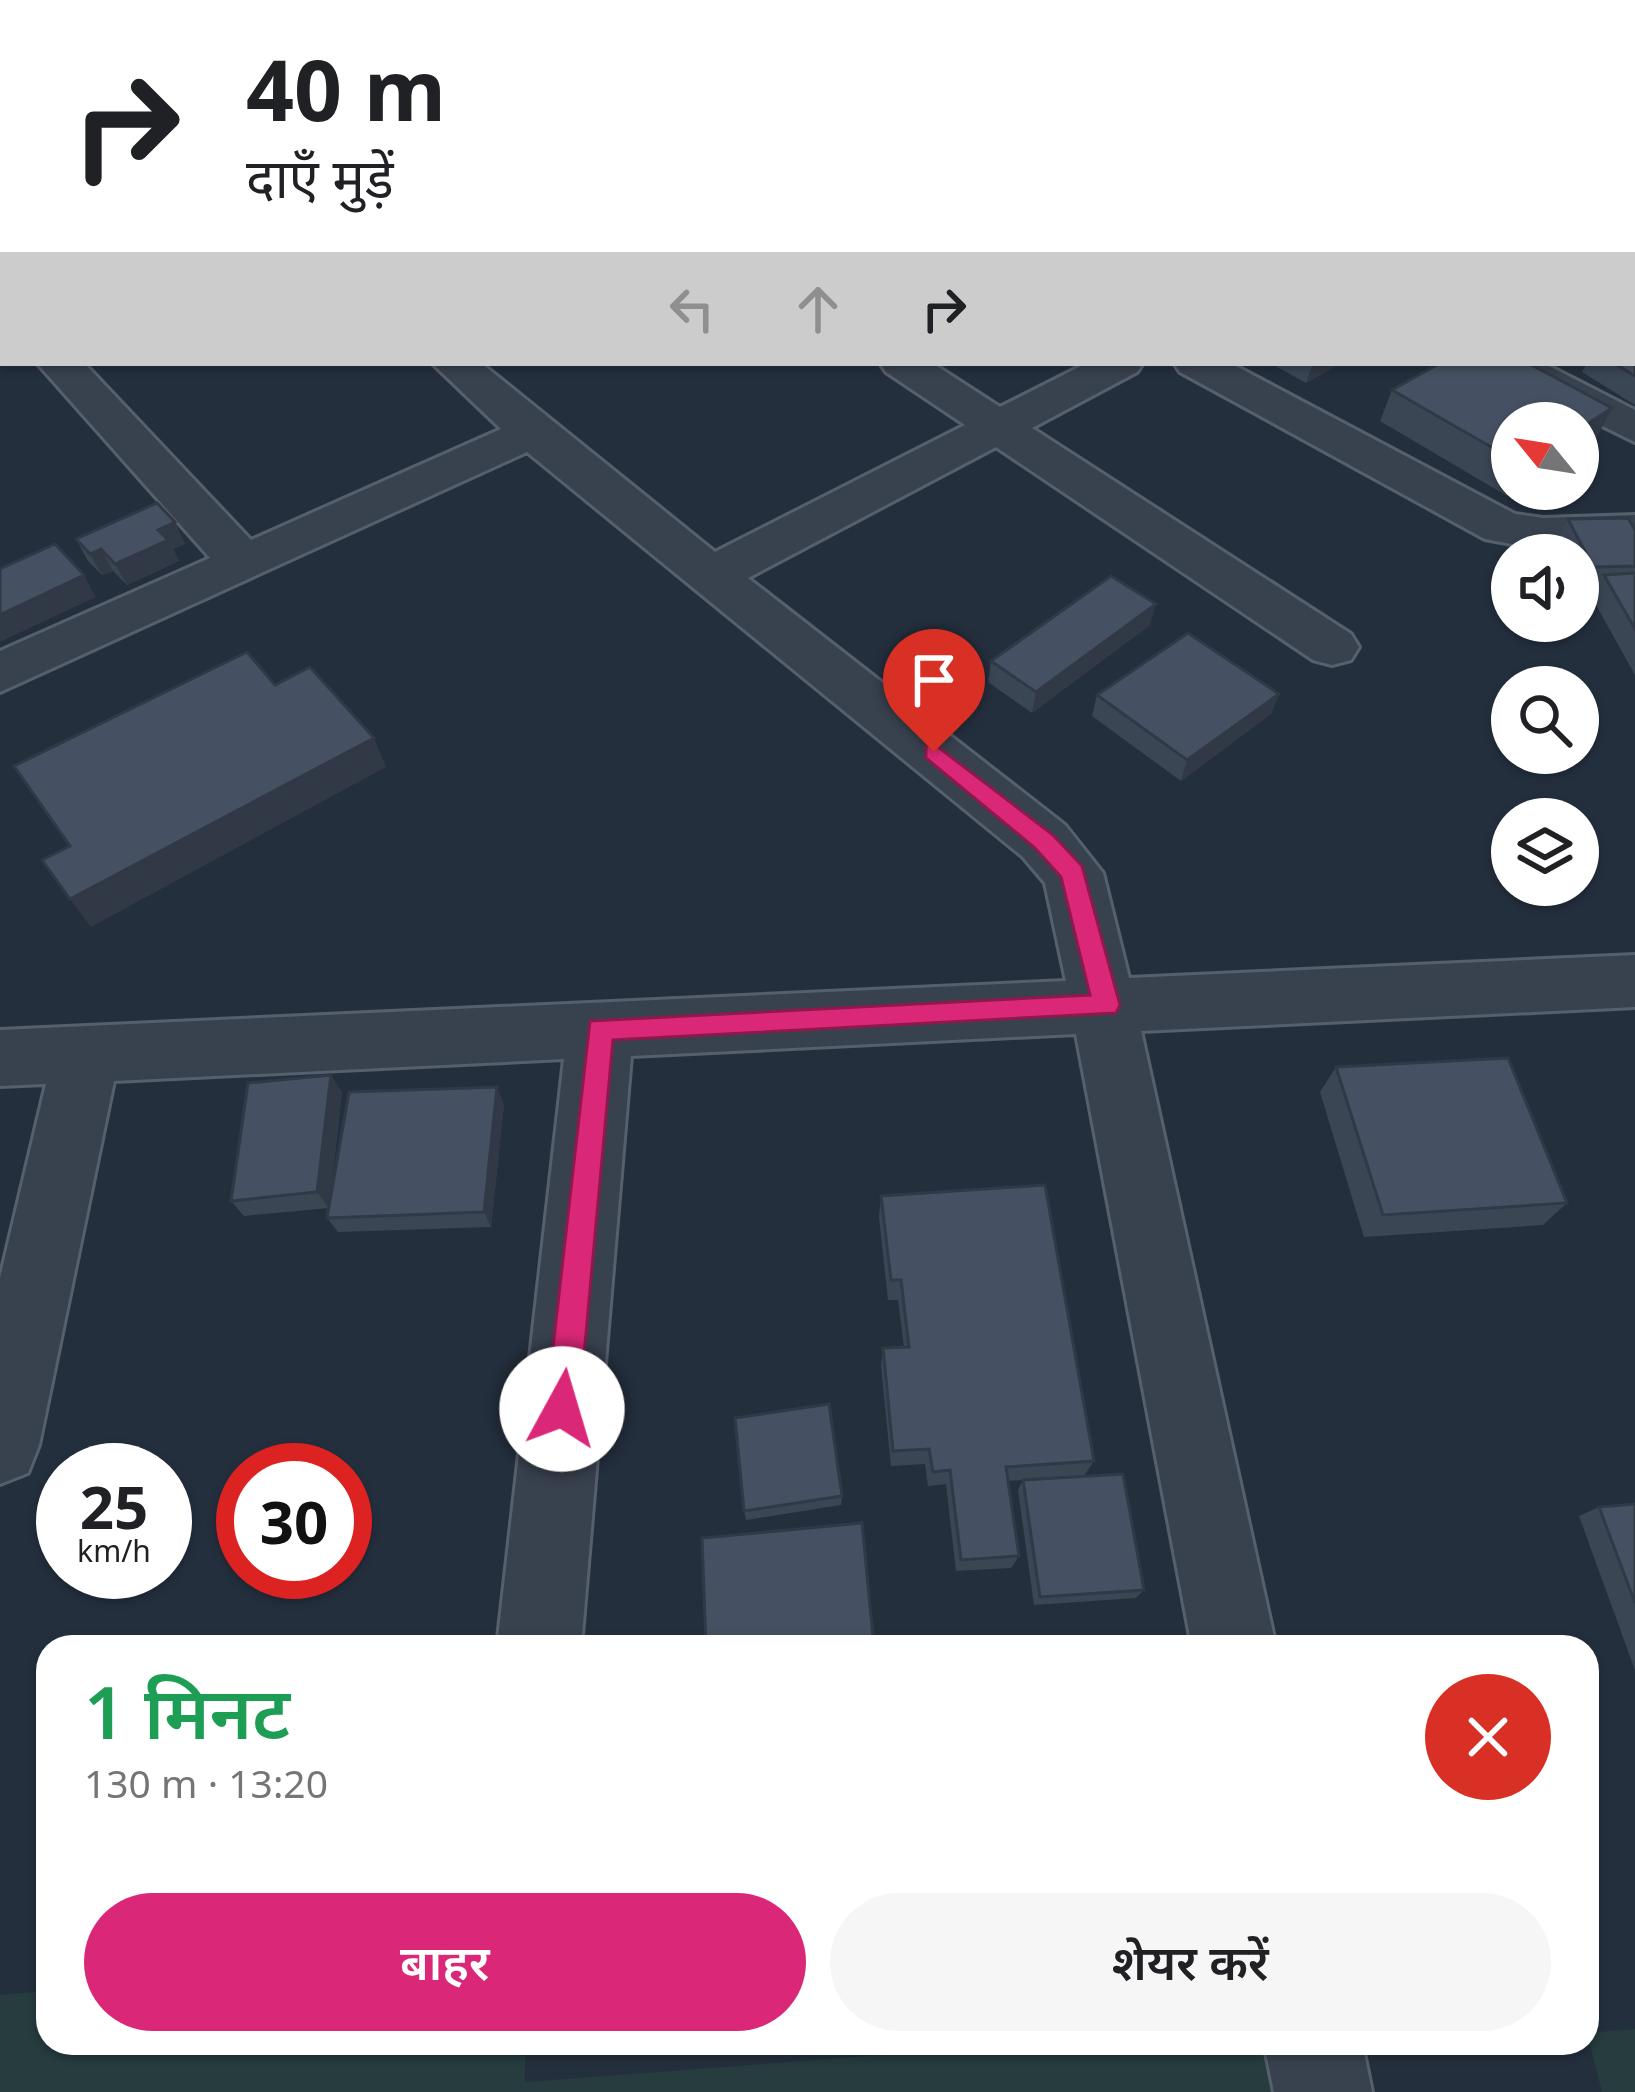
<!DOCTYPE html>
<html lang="hi">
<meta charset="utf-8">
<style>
:root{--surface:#fff;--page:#f6f6f6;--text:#202124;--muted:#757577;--accent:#db2777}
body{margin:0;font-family:"Noto Sans","Noto Sans Devanagari",sans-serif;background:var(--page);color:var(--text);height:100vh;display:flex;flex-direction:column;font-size:45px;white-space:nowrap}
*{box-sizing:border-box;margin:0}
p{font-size:39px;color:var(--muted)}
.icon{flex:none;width:66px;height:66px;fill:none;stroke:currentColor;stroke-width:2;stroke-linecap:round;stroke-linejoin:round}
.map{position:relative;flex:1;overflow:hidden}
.side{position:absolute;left:36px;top:1635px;width:1563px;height:420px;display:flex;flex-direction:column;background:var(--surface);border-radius:36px;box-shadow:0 3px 9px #0004}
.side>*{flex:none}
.hud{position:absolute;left:0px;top:0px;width:1635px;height:366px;box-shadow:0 3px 9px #0004;background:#fff;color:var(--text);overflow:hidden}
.needle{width:78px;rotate:300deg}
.tools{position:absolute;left:1491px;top:402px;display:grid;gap:24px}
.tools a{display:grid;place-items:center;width:108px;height:108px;border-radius:50%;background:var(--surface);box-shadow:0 3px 9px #0004;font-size:60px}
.speed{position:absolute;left:36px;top:1443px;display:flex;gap:24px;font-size:60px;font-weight:700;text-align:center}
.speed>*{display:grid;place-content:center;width:156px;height:156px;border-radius:50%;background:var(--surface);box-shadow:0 3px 9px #0004;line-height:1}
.speed small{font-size:30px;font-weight:400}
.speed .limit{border:18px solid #d22;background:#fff;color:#111}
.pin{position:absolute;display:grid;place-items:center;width:102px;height:102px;color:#fff;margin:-123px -51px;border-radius:50% 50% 50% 0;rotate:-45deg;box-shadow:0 0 12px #0007}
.pin .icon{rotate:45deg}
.me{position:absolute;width:132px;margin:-66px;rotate:6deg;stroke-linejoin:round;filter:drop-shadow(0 0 9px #0008)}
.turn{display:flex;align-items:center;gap:42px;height:252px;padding:0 48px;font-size:54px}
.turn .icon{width:156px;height:156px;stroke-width:2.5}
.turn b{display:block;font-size:84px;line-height:102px}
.lanes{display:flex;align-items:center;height:114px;padding:0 48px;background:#0003;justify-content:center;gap:60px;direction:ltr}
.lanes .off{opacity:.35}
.round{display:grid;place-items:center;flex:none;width:126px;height:126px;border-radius:63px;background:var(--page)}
.summary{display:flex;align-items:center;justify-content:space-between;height:204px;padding:0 48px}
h1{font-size:72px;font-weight:600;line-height:90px;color:#1e9e55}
.cta{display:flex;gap:24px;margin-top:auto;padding:24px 48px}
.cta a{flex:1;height:138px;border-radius:72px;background:var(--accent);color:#fff;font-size:48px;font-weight:600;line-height:138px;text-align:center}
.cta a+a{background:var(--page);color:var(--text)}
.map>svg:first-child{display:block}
.green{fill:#263c3f}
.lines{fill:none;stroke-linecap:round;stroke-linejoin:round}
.street-casing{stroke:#565f6c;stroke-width:6}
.street{fill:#38414e;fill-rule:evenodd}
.wall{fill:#3b4654}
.shaded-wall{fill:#303945}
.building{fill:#455162;stroke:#303945;stroke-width:3}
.route{fill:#db2777;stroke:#8e194d;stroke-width:3}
</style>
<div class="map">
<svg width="1635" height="2092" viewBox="0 0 1635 2092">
<rect width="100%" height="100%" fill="#242f3e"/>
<g class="green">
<path d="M 48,1991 L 48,2043 L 525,2043 L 525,2082 L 1041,2043 L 1284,2043 L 1294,2092 L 0,2092 L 0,1995 Z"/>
<path d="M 1635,2029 L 1635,2092 L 1602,2092 L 1587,2033 Z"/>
</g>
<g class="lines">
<g class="street-casing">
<g id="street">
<path d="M 4,0 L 40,0 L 42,3 L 6,3 Z"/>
<path d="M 459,0 L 496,0 L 498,3 L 461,3 Z"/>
<path d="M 840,0 L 878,0 L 880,3 L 842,3 Z"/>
<path d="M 1025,0 L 1065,0 L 1023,3 Z"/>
<rect x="1632" y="67" width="3" height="22"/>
<path d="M 0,287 L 3,288 L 3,316 L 0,315 Z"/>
<path d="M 1632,300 L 1635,301 L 1635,327 L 1632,326 Z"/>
<path d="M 37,363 L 84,363 L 251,540 L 501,429 L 432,363 L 481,363 L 715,552 L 965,425 L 886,372 L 880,363 L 932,363 L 1000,407 L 1087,363 L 1143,363 L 1137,372 L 1032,428 L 1351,634 L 1359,647 L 1351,660 L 1332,665 L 1313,660 L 996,447 L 748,578 L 1065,825 L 1103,873 L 1129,978 L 1635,955 L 1635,1007 L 1141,1031 L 1276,1647 L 1192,1647 L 1076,1034 L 631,1056 L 581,1647 L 497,1647 L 564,1059 L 114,1081 L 39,1445 L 28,1473 L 0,1484 L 0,1278 L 46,1084 L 0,1086 L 0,1030 L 1066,981 L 1045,883 L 1023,857 L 527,452 L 0,692 L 0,651 L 210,558 Z"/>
<path d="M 1174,363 L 1230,363 L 1515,514 L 1543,518 L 1635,515 L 1635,549 L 1618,544 L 1543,550 L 1485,539 L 1180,372 Z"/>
<path d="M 1487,363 L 1543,363 L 1635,410 L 1635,442 L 1493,372 Z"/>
<path d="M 1264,2043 L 1362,2043 L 1372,2092 L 1274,2092 Z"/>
</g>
</g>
<use href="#street" class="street"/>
</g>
<g class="wall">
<path d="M 1635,255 L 1635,288 L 1632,287 L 1632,261 Z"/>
<path d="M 1635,333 L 1635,405 L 1582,372 L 1587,363 L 1632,363 Z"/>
<path d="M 1270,363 L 1341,363 L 1306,383 Z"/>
<path d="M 1392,390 L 1596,439 L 1512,423 L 1512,489 L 1517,489 L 1507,496 L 1380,421 Z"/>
<path d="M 1568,519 L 1635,530 L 1635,675 L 1591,596 L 1596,588 L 1580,589 L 1578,585 L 1578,555 L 1563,555 L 1556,540 Z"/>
<path d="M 76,539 L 185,544 L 173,549 L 179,561 L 127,585 L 113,571 L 102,575 L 88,561 Z"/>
<path d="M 1150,625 L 1032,713 L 988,682 L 991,661 Z"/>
<path d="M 1279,694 L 1271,714 L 1181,781 L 1092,716 L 1097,695 Z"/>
<path d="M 1336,1067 L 1567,1203 L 1543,1225 L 1364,1237 L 1320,1092 Z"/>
<path d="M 342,1092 L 329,1208 L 244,1216 L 231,1201 Z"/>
<path d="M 504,1104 L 491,1227 L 338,1232 L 327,1218 Z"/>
<path d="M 881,1196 L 1094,1461 L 1084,1476 L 1008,1481 L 1019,1556 L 1011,1568 L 956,1571 L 946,1484 L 928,1486 L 925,1464 L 891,1466 L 881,1366 L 883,1348 L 904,1347 L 898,1300 L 888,1300 L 879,1217 Z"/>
<path d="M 1023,1480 L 1144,1590 L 1136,1598 L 1034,1605 L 1018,1490 Z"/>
<path d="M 842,1496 L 841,1505 L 746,1520 L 744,1511 Z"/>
<path d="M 1635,1504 L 1635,1670 L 1579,1516 L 1599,1507 Z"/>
</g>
<g class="shaded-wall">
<path d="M 283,0 L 324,0 L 315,3 L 283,3 Z"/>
<path d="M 637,0 L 665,0 L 665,3 L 629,3 Z"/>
<path d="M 785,0 L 809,0 L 809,3 L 776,3 Z"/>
<path d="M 1635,222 L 1635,241 L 1632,243 L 1632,224 Z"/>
<path d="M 1313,363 L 1341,363 L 1306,383 Z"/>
<path d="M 1612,408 L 1596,439 L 1578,450 L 1578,430 Z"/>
<path d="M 175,522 L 185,544 L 173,549 L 179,561 L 127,585 L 115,564 L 158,530 Z"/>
<path d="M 101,549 L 113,571 L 102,575 L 90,554 Z"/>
<path d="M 84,575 L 96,597 L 0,642 L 0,615 Z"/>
<path d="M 1156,604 L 1150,625 L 1032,713 L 1036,692 Z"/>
<path d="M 1279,694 L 1271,714 L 1181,781 L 1187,760 Z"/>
<path d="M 374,738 L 386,767 L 91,927 L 70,899 Z"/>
<path d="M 331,1075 L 342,1092 L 329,1208 L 317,1192 Z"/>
<path d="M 497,1087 L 504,1104 L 491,1227 L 484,1212 Z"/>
</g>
<g class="building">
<path d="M 557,0 L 637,0 L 629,3 L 549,3 Z"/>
<path d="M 702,0 L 785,0 L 776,3 L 694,3 Z"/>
<path d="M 1632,177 L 1635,178 L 1635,222 L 1632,224 Z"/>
<path d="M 1635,333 L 1635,376 L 1614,363 L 1632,363 L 1632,334 Z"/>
<path d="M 1440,363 L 1528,363 L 1612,408 L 1578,430 L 1578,423 L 1512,423 L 1512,459 L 1392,390 Z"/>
<path d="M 157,503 L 175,522 L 158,530 L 168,540 L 115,564 L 101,549 L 90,554 L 76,539 Z"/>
<path d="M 1628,518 L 1635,530 L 1635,566 L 1593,567 L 1568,519 Z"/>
<path d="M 55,544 L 84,575 L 0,615 L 0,569 Z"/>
<path d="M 1635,573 L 1635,629 L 1604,575 Z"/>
<path d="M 1111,576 L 1156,604 L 1036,692 L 991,661 Z"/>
<path d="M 1188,633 L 1279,694 L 1187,760 L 1097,695 Z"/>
<path d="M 247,652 L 275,685 L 310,667 L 374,738 L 70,899 L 42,860 L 70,846 L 14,766 Z"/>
<path d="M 1508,1058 L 1567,1203 L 1383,1215 L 1336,1067 Z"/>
<path d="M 331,1075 L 317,1192 L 231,1201 L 248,1083 Z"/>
<path d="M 497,1087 L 484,1212 L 327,1218 L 349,1092 Z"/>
<path d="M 1045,1185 L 1094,1461 L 1006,1467 L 1019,1556 L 961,1560 L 950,1470 L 933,1472 L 929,1449 L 893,1451 L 883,1348 L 909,1347 L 901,1280 L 891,1280 L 881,1196 Z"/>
<path d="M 829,1404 L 842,1496 L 744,1511 L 735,1418 Z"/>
<path d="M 1123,1474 L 1144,1590 L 1040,1597 L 1023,1480 Z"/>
<path d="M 1635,1504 L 1635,1603 L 1599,1507 Z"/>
<path d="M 862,1523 L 874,1647 L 706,1647 L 702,1538 Z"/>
</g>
<path class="route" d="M 934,744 L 1053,835 L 1082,866 L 1120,1005 L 1116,1013 L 613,1040 L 579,1409 L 574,1421 L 562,1425 L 551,1421 L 546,1409 L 590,1021 L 1090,995 L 1061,877 L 1035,848 L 926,758 L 926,746 Z"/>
</svg>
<div class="tools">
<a><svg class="needle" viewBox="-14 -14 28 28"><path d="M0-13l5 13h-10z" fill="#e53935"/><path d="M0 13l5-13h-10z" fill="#757577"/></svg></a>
<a><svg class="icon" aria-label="sound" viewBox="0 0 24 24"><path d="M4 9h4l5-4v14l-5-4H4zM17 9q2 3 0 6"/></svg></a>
<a><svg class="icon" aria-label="search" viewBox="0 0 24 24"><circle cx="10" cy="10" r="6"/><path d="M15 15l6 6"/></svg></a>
<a><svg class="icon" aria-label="layers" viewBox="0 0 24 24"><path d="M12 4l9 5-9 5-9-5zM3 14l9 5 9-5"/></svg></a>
</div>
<div class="speed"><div>25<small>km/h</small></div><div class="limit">30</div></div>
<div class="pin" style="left:934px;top:752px;background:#d93025"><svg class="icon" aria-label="arrive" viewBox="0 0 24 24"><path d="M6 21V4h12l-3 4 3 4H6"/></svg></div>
<svg class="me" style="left:562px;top:1409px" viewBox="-20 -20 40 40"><circle r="19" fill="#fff"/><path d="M0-13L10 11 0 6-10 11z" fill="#db2777"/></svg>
<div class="hud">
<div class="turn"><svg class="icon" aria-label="right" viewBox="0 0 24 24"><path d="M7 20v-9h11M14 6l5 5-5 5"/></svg><div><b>40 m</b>दाएँ मुड़ें</div></div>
<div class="lanes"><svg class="icon off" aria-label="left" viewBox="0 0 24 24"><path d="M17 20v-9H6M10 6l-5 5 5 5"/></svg><svg class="icon off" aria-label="ahead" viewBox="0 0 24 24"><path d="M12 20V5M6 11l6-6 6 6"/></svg><svg class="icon" aria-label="right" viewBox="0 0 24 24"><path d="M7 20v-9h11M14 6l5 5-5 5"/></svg></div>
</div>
<section class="side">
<div class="summary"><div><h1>1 मिनट</h1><p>130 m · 13:20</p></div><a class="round" style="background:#d93025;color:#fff"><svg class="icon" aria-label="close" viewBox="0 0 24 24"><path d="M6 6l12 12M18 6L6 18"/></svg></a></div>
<div class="cta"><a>बाहर</a><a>शेयर करें</a></div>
</section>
</div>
